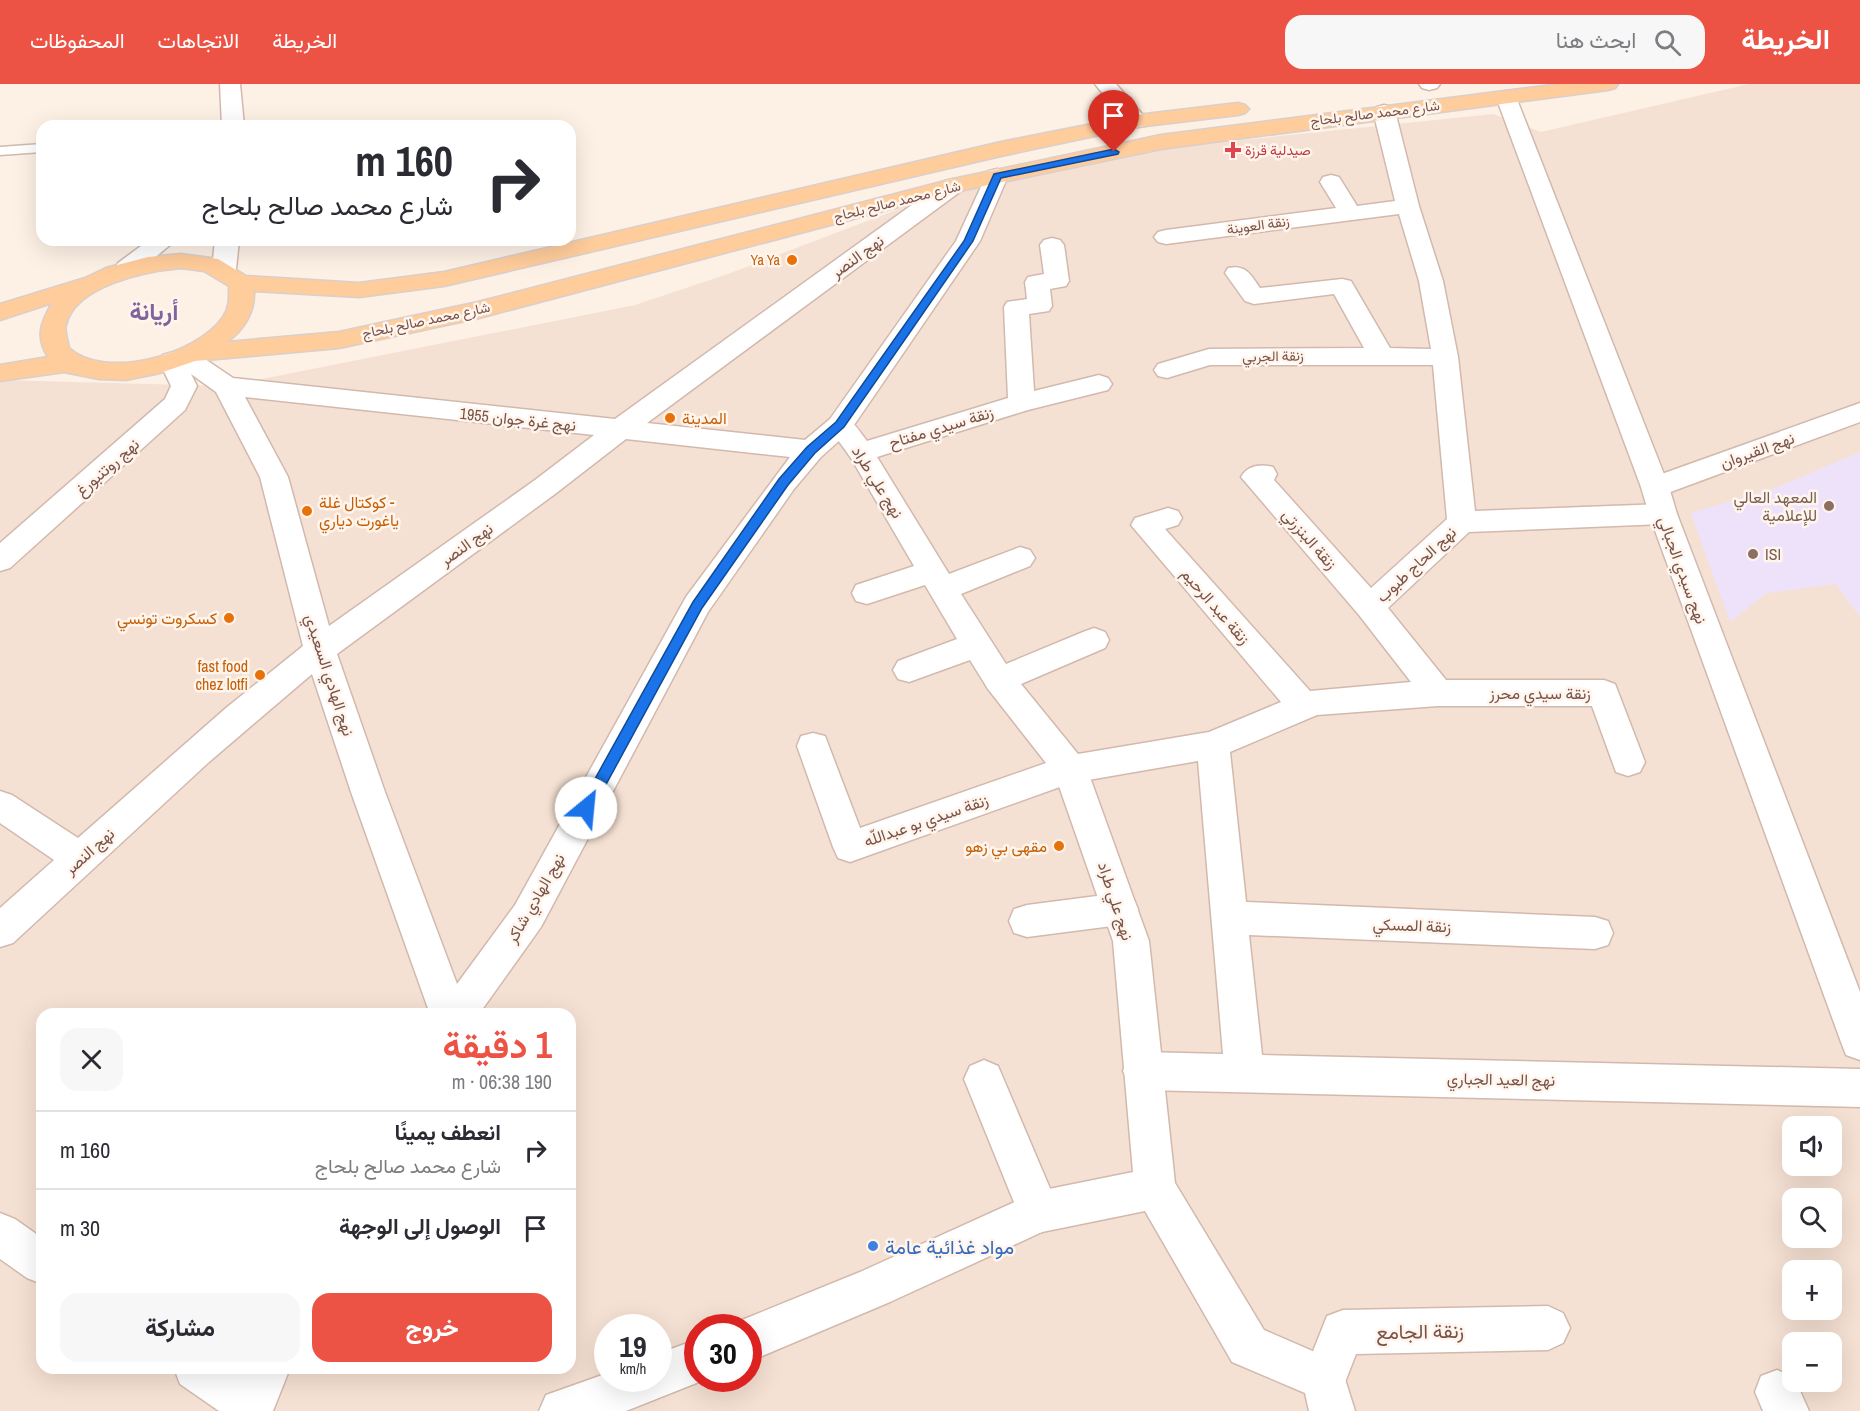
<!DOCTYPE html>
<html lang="ar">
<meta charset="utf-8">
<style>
:root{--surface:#fff;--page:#f7f7f7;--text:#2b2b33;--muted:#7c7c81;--line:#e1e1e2;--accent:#ed5345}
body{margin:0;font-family:"Archivo Narrow",Vazirmatn,sans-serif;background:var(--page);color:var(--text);direction:rtl;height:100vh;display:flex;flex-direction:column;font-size:22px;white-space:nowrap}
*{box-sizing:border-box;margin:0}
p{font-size:20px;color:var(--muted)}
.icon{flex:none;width:33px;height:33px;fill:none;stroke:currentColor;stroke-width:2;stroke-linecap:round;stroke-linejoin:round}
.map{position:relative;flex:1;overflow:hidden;direction:ltr}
.details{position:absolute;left:36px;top:924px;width:540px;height:366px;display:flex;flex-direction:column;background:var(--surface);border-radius:18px;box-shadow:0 6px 24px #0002;direction:rtl}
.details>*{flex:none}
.top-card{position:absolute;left:36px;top:36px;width:540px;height:126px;border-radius:18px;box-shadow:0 6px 24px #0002;direction:rtl;background:#fff;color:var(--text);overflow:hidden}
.controls{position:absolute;left:1782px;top:1032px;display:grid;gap:12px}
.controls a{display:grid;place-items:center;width:60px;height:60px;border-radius:12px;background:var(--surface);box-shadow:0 6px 24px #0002;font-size:30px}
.speed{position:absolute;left:594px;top:1230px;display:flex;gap:12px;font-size:30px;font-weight:700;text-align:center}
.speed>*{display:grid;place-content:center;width:78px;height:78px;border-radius:50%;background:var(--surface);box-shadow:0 6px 24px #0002;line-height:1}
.speed small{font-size:15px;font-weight:400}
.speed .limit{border:9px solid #d22;background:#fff;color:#111}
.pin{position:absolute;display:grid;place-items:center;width:51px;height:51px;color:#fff;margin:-62px -26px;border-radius:50% 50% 50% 0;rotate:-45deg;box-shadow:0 0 6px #0007}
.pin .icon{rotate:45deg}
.me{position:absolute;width:66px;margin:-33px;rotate:28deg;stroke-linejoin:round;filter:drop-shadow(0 0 4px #0008)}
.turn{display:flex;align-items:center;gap:21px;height:126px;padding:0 24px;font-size:27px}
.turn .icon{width:78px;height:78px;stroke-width:2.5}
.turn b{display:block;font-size:42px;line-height:51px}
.round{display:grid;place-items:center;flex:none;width:63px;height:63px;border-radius:18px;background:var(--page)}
.overview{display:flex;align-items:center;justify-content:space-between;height:102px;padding:0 24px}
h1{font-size:36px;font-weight:700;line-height:45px;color:var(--accent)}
.button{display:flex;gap:12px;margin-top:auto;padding:12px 24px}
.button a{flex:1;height:69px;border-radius:18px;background:var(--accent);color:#fff;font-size:24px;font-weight:700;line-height:69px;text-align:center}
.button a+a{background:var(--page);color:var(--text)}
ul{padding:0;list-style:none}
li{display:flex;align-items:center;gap:18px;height:78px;padding:0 24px;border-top:2px solid var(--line)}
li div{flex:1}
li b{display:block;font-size:22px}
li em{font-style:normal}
header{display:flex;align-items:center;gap:36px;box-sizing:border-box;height:84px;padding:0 30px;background:var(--accent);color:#fff}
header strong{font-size:28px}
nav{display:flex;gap:33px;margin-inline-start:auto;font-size:21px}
.search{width:420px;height:54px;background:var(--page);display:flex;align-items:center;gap:15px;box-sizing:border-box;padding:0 21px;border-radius:18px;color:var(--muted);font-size:22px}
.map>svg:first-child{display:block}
.residential{fill:#f5e1d3;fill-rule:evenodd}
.education{fill:#eee2fa}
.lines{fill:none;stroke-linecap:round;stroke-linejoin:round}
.service-casing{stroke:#d2b9ad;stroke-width:3}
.pedestrian-casing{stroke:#d2b9ad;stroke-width:3}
.minor-casing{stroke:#d2b9ad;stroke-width:3}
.tertiary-casing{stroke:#d2b9ad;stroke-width:3}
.secondary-casing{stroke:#d5b8ab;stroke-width:3}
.primary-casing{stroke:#d9cfcc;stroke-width:3}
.service{fill:#fff;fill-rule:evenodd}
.pedestrian{fill:#fff;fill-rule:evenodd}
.minor{fill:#fff;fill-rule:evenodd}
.tertiary{fill:#fff;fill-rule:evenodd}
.secondary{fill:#fff;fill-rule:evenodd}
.primary{fill:#ffcc9b;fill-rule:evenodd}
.route{fill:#1a73e8;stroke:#114b97;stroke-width:1.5}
.health-dot{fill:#e0444e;stroke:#fff5ed;stroke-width:2}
.food-dot{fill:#e8710a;stroke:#fff5ed;stroke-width:2}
.education-dot{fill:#8d6e63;stroke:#fff5ed;stroke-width:2}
.shop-dot{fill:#3f7fe0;stroke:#fff5ed;stroke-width:2}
.labels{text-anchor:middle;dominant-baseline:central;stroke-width:5;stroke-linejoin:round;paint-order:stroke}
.far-street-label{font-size:14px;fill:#785349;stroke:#fff5ed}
.far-health-label{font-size:14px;fill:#be3a42;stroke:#fff5ed;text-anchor:start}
.far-food-label{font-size:14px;fill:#c56008;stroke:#fff5ed;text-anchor:end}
.street-label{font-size:16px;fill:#785349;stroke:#fff5ed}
.food-label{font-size:16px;fill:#c56008;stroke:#fff5ed;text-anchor:end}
.education-label{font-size:16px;fill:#785e54;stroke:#fff5ed;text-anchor:end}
.near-shop-label{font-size:20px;fill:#366cbe;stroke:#fff5ed;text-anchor:start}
.near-street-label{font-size:20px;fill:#785349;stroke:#fff5ed}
.far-town-label{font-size:24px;font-weight:bold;fill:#81649c;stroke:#fff5ed}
</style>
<header>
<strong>الخريطة</strong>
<div class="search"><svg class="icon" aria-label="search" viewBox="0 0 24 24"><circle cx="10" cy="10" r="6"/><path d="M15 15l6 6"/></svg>ابحث هنا</div>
<nav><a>الخريطة</a><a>الاتجاهات</a><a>المحفوظات</a></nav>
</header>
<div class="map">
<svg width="1860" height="1327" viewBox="0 0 1860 1327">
<rect width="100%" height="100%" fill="#fdf1e5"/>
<path class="residential" d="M 1749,0 L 1860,0 L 1860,1327 L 0,1327 L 0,296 L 226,302 L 635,221 L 725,191 L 1020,79 L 1493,30 L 1541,48 ZM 42,930 L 570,930 L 570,1284 L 42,1284 ZM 1792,1042 L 1832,1042 L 1832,1082 L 1792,1082 ZM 1792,1114 L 1832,1114 L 1832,1154 L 1792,1154 ZM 1792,1186 L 1832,1186 L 1832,1226 L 1792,1226 ZM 608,1244 L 658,1244 L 658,1294 L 608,1294 ZM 698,1244 L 748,1244 L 748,1294 L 698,1294 ZM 1792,1258 L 1832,1258 L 1832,1298 L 1792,1298 Z"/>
<path class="education" d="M 1860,368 L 1860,533 L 1836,500 L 1767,509 L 1730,538 L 1691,429 L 1775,404 Z"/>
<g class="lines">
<g class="service-casing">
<path id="service" d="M 42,60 L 42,68 L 0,71 L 0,63 Z"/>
</g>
<g class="pedestrian-casing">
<g id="pedestrian">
<path d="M 1384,21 L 1391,23 L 1395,27 L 1419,122 L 1443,197 L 1458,273 L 1475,427 L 1663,420 L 1673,423 L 1677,430 L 1673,437 L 1663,440 L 1469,448 L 1388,524 L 1446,596 L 1604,596 L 1615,600 L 1645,678 L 1640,688 L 1628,692 L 1616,688 L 1592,622 L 1438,622 L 1317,631 L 1230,668 L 1246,818 L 1595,833 L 1608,837 L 1613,849 L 1608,861 L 1595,865 L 1249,851 L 1262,971 L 1860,985 L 1860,1023 L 1143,1006 L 1129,1000 L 1123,987 L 1129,974 L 1143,968 L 1223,970 L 1198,677 L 1071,699 L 850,778 L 838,774 L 833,763 L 797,662 L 801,652 L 813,649 L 825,652 L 860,744 L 1046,679 L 988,605 L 970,576 L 909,598 L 898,595 L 893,586 L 898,577 L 957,555 L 925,501 L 867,520 L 856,517 L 852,509 L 856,501 L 914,482 L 851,374 L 827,341 L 830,335 C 850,329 856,343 867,357 L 1008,314 L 1004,223 L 1007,218 L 1027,215 L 1025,198 L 1028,193 L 1044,190 L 1040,161 L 1044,156 L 1052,154 L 1060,156 L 1064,161 L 1069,197 L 1066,202 L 1050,205 L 1052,222 L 1049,227 L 1029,230 L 1034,307 L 1099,291 L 1108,294 L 1112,300 L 1108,306 L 1028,326 L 877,373 L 949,490 L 1020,463 L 1030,466 L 1035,474 L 1030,482 L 961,510 L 1006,580 L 1083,548 L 1094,544 L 1105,548 L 1109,556 L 1105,564 L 1021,600 L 1078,670 L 1209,648 L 1281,618 L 1131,441 L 1135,434 L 1168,424 L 1178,427 L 1182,434 L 1178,441 L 1165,445 L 1310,607 L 1411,598 L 1359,531 L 1241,393 C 1248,381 1261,380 1273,383 L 1277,390 L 1274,396 L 1371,504 L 1447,435 L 1433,281 L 1210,281 L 1167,294 L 1158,292 L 1154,286 L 1158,280 L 1209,265 L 1364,264 L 1334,210 L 1254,220 L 1245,217 L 1225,189 L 1228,184 C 1246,180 1251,191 1260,204 L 1342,195 L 1351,197 L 1390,264 L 1431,265 L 1419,197 L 1399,130 L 1166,160 L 1158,158 L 1154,153 L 1158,148 L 1166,146 L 1336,124 L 1320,98 L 1323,93 L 1331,91 L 1339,93 L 1357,122 L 1395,117 L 1373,27 L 1377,23 Z"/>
<path d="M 1120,809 L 1133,814 L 1138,825 L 1133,836 L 1120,841 L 1027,853 L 1014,849 L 1009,837 L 1014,825 L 1027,821 Z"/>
<path d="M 984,976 L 998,982 L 1060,1128 L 1054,1143 L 1039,1149 L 1024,1143 L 964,995 L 970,982 Z"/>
<path d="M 1548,1222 L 1563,1229 L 1570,1244 L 1563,1259 L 1548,1266 L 1356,1270 L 1340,1311 L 1324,1317 L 1308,1311 L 1302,1295 L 1327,1232 L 1343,1226 Z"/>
<path d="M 1777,1286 L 1792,1292 L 1792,1298 L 1796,1298 L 1809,1327 L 1763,1327 L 1755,1308 L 1761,1292 Z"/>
</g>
</g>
<g class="minor-casing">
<g id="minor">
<path d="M 1095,0 L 1116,0 L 1148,37 L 1145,42 L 1137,43 L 1129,42 Z"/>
<path d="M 1419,0 L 1440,0 L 1437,4 L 1429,6 L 1422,4 Z"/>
<path d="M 997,85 L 1005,87 L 1008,92 L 980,157 L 850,347 L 821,373 L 794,405 L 708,528 L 541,843 L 479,930 L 430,930 L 351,708 L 312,590 L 209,678 L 13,859 L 0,863 L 0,824 L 54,776 L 0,739 L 0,707 L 12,711 L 78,754 L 226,624 L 303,562 L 260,393 L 216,308 L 191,290 L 197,302 L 185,326 L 10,484 L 0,487 L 0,459 L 165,315 L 171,302 L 159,277 L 163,271 L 184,265 L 193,267 L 233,294 L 615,335 L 945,97 L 953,95 L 961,97 L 964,102 L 961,107 L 647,339 L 805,356 L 830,335 L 956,157 L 986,92 L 989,87 ZM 245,313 L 594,351 L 535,396 L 329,542 L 288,393 ZM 626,355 L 790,373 L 686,513 L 515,821 L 457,900 L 385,708 L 337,570 L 555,410 Z"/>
<path d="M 1860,319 L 1860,338 L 1665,410 L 1655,413 L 1645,410 L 1641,403 L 1645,396 Z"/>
<path d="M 1070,671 L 1082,675 L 1087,685 L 1149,857 L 1175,1099 L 1264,1246 L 1340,1279 L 1355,1327 L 1309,1327 L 1305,1309 L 1232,1278 L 1145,1127 L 1042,1148 L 890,1218 L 748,1278 L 748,1244 L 731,1244 L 732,1240 L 860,1188 L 1039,1107 L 1133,1088 L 1113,857 L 1053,685 L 1058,675 Z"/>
<path d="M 0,1129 L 15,1135 L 42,1154 L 42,1200 L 27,1194 L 0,1175 Z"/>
<path d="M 698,1255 L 698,1294 L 709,1294 L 626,1327 L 539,1327 L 546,1311 L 608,1289 L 608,1294 L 658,1294 L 658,1270 Z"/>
<path d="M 174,1284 L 235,1284 L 243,1290 L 246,1284 L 290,1284 L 273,1327 L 219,1327 L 180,1300 Z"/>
</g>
</g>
<g class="tertiary-casing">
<path id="tertiary" d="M 1506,7 L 1513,9 L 1516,13 L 1669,403 L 1677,430 L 1860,908 L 1860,976 L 1846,971 L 1841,958 L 1649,430 L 1641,403 L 1496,13 L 1499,9 Z"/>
</g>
<g class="secondary-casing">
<g id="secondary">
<path d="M 220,0 L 240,0 L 244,42 L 222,42 Z"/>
<path d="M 149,156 L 176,156 L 136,189 L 127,191 L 118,189 L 115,184 L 118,179 Z"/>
<path d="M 215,156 L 239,156 L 236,185 L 233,190 L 224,192 L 215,190 L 212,185 Z"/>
</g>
</g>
<g class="primary-casing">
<path id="primary" d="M 1560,0 L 1618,0 L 1615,4 L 1608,6 L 1161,65 L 955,108 L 479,234 L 339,264 L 195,277 L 160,289 L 126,296 L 99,295 L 64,288 L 0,297 L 0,281 L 48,273 C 35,253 41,238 52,219 L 0,236 L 0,220 L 85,194 L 106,184 L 148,173 L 181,170 L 218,175 L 246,192 L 359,199 L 444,188 L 1001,58 L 1137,31 L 1238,19 L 1245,21 L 1249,25 L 1245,29 L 1238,31 L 1137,43 L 1001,72 L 444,202 L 359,213 L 254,207 C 255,228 244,246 227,258 L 339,248 L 478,218 L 953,95 L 1161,51 ZM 181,184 L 204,187 L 229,202 C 229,213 230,223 223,233 C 197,271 105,297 69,264 C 68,257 64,247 66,241 C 75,201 147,187 181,184 Z"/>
</g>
<use href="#service" class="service"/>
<use href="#pedestrian" class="pedestrian"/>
<use href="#minor" class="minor"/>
<use href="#tertiary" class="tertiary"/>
<use href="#secondary" class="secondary"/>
<use href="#primary" class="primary"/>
</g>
<path class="route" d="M 1114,65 L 1119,68 L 1118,70 L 1001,94 L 973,157 L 908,251 L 844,343 L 815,369 L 788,401 L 702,524 L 591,728 L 581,728 L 579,724 L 581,720 L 693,518 L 779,395 L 807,363 L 836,338 L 901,246 L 964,157 L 994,90 Z"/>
<path class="health-dot" d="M1230 57h6v6h6v6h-6v6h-6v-6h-6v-6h6z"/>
<g class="food-dot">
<circle cx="792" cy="176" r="6"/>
<circle cx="670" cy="334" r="6"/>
<circle cx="307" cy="427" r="6"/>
<circle cx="229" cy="534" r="6"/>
<circle cx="260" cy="591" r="6"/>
<circle cx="1059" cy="762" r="6"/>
</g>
<g class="education-dot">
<circle cx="1829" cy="422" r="6"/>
<circle cx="1753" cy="470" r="6"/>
</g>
<circle class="shop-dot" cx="873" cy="1162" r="6"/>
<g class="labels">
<g class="far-street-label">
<text transform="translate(1375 29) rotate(-7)">شارع محمد صالح بلحاج</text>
<text transform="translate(897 117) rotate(-14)">شارع محمد صالح بلحاج</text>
<text transform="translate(1258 141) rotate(-8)">زنقة العوينة</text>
<text transform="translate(426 236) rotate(-12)">شارع محمد صالح بلحاج</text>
<text transform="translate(1273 272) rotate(-1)">زنقة الجربي</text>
</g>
<g class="far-health-label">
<text x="1245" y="66">صيدلية قرزة</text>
</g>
<g class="far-food-label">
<text x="780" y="176">Ya Ya</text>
</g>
<g class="street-label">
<text transform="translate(857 172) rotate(-36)">نهج النصر</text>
<text transform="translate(518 335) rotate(6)">1955 نهج غرة جوان</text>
<text transform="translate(941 343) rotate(-17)">زنقة سيدي مفتاح</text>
<text transform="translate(1757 366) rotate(-20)">نهج القيروان</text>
<text transform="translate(107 383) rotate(-41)">نهج روتنبورغ</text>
<text transform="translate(878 398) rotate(58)">نهج علي طراد</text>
<text transform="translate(1310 455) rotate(49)">زنقة البنزرتي</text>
<text transform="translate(466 460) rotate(-36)">نهج النصر</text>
<text transform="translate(1416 480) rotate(-43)">نهج الحاج طبوب</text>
<text transform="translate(1683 486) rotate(70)">نهج سيدي الجبالي</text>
<text transform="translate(1216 522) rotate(49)">زنقة عبد الرحيم</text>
<text transform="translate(330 591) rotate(72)">نهج الهادي السعيدي</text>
<text x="1540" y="609">زنقة سيدي محرز</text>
<text transform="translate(926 736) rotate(-19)">زنقة سيدي بو عبداللّه</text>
<text transform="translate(89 767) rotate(-42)">نهج النصر</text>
<text transform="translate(535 814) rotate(-60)">نهج الهادي شاكر</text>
<text transform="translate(1116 817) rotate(72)">نهج علي طراد</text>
<text transform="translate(1412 841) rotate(2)">زنقة المسكي</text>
<text transform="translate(1501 995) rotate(1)">نهج العيد الجباري</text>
</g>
<g class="food-label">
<text x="682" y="334" text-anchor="start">المدينة</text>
<text x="319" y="418" text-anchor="start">كوكتال غلة -<tspan x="319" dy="18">ياغورت دياري</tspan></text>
<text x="217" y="534">كسكروت تونسي</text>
<text x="248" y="582">fast food<tspan x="248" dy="18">chez lotfi</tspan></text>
<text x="1047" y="762">مقهى بي زهو</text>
</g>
<g class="education-label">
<text x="1817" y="413">المعهد العالي<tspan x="1817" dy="18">للإعلامية</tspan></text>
<text x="1765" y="470" text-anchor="start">ISI</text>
</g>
<g class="near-shop-label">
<text x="885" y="1162">مواد غذائية عامة</text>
</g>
<g class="near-street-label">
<text transform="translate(1420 1247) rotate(-1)">زنقة الجامع</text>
</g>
<g class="far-town-label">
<text x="154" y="227">أريانة</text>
</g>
</g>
</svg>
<div class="controls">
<a><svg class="icon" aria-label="sound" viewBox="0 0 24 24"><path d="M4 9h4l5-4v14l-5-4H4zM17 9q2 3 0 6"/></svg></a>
<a><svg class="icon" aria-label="search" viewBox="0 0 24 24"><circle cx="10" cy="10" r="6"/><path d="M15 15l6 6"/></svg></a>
<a>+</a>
<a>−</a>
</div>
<div class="speed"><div>19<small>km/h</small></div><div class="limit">30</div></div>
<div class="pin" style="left:1114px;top:68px;background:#d93025"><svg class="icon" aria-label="arrive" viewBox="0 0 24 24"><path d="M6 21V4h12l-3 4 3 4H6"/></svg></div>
<svg class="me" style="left:586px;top:724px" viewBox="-20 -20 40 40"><circle r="19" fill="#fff"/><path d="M0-13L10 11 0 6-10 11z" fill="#1a73e8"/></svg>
<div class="top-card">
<div class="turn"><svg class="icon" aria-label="right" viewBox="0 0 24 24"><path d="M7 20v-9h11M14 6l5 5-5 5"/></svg><div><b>160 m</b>شارع محمد صالح بلحاج</div></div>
</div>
<section class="details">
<div class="overview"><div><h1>1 دقيقة</h1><p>190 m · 06:38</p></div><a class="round"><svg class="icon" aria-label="close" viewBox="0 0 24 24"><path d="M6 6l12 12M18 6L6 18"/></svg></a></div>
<ul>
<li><svg class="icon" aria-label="right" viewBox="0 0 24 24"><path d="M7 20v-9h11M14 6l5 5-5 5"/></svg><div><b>انعطف يمينًا</b><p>شارع محمد صالح بلحاج</p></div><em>160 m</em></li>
<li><svg class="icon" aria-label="arrive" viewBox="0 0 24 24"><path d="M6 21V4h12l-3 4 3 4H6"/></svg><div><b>الوصول إلى الوجهة</b></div><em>30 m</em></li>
</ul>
<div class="button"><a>خروج</a><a>مشاركة</a></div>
</section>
</div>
